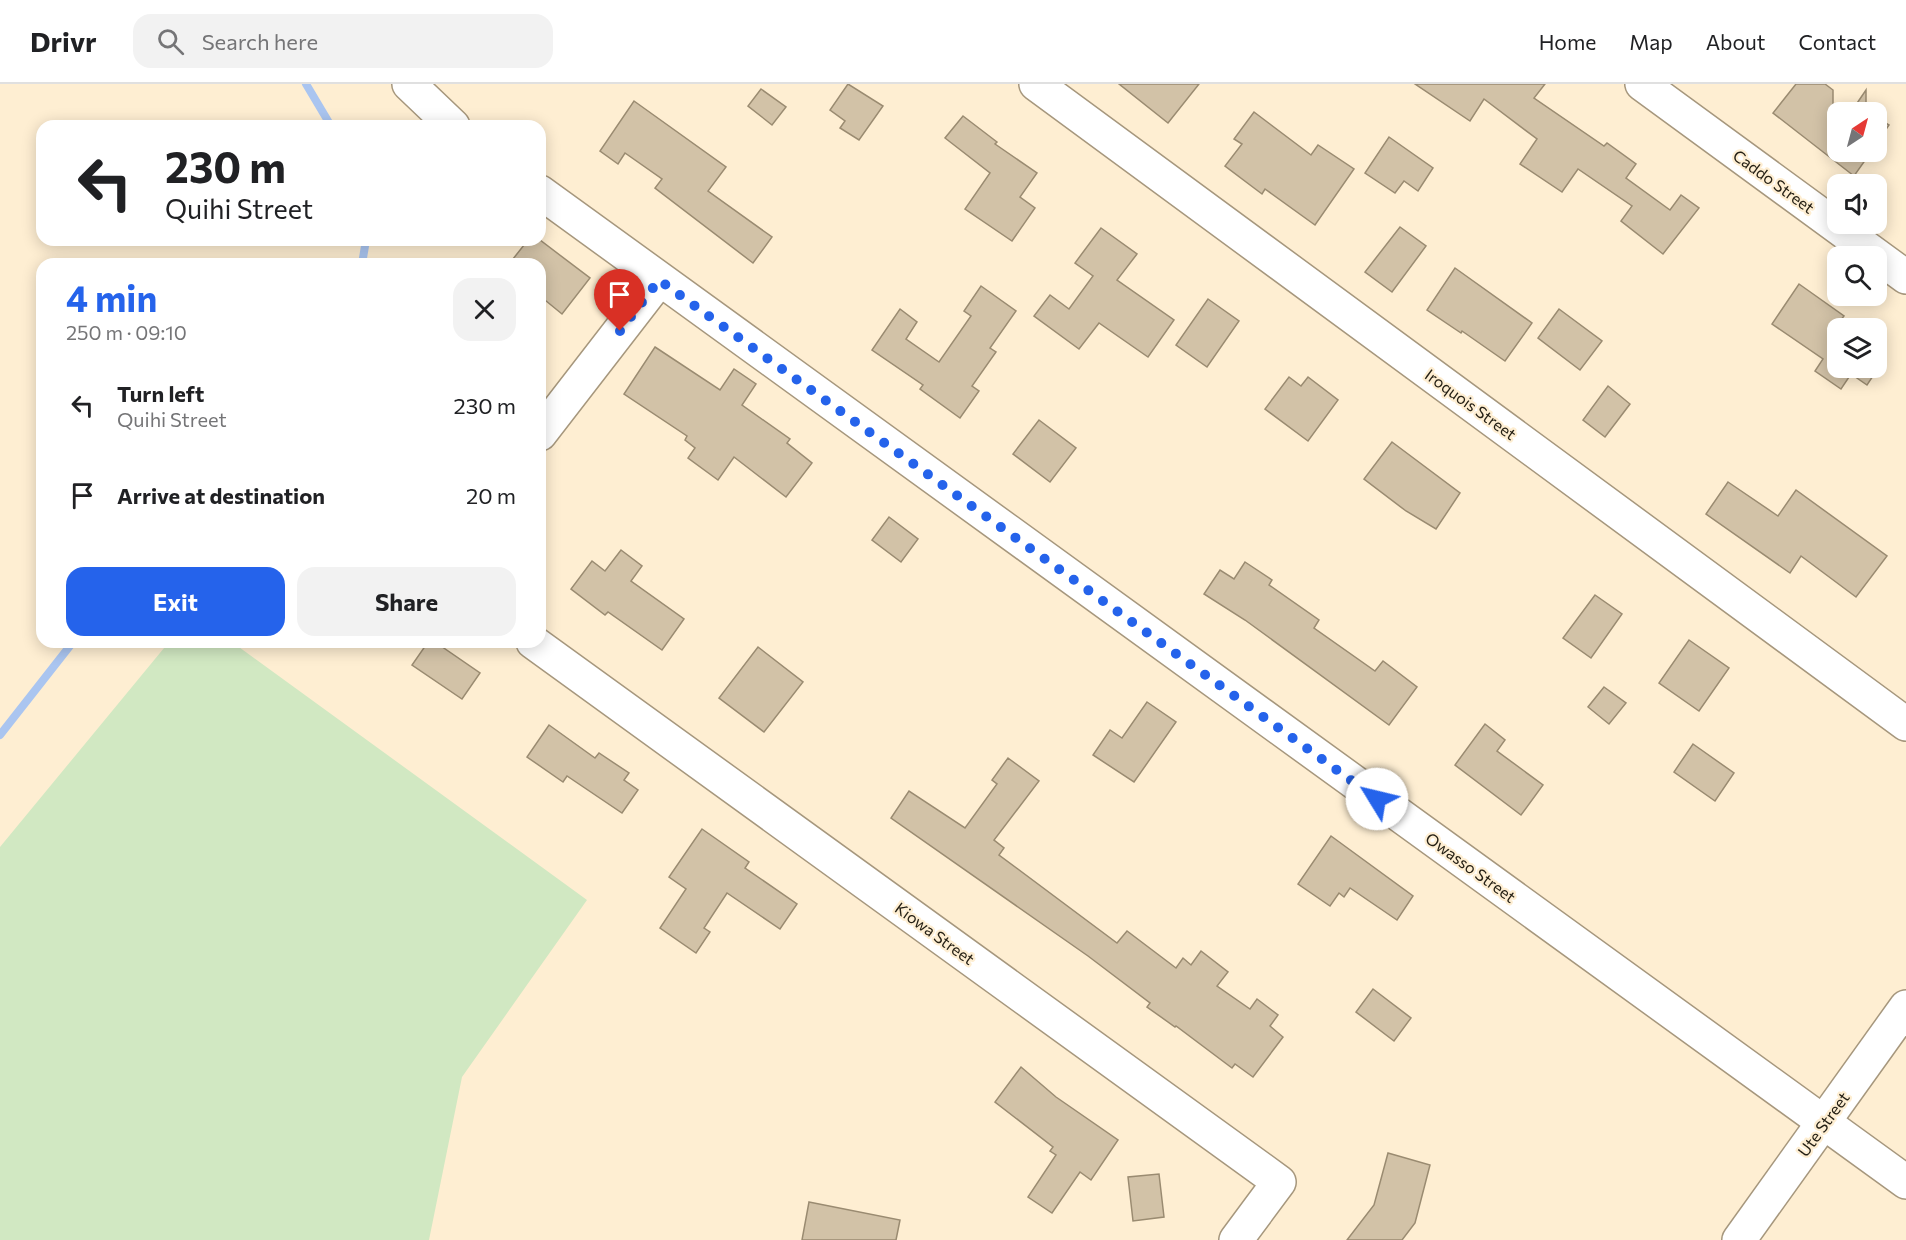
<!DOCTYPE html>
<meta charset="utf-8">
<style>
:root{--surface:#fff;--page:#f2f2f2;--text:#202124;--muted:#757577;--line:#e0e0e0;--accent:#2563eb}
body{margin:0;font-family:Commissioner,sans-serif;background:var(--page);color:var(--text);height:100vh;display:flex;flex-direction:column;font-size:22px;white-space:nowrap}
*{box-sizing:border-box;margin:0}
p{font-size:20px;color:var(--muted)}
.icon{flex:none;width:33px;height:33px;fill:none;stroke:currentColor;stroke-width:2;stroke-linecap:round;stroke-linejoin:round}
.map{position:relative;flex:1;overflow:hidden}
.sheet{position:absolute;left:36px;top:174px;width:510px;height:390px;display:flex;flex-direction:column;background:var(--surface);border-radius:18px;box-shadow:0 3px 15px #0003}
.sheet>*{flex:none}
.top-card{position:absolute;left:36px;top:36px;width:510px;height:126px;border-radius:18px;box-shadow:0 3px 15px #0003;background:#fff;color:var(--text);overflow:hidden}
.needle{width:39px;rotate:36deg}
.tools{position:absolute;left:1827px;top:18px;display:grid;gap:12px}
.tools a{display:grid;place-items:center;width:60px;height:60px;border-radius:12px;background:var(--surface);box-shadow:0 3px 15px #0003;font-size:30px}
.pin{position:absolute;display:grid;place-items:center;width:51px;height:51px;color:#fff;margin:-62px -26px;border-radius:50% 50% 50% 0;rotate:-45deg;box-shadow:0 0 6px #0007}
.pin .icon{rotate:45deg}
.me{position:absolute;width:66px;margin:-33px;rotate:306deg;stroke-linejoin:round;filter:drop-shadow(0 0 4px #0008)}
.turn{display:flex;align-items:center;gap:21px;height:126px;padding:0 30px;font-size:27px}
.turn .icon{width:78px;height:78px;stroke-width:2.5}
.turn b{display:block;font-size:42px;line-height:51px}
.round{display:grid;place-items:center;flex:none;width:63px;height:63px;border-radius:18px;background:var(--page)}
.head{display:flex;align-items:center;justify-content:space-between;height:102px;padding:0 30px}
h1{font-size:36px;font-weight:700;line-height:45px;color:var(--accent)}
.action{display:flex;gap:12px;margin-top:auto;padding:12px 30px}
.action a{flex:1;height:69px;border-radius:18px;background:var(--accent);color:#fff;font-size:24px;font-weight:700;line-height:69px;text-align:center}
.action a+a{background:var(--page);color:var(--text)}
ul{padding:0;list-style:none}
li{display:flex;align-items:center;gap:18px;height:90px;padding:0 30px}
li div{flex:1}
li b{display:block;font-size:22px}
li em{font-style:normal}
header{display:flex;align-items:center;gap:36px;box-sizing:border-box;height:84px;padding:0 30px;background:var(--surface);border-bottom:2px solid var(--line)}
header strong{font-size:28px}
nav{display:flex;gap:33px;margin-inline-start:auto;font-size:21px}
.search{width:420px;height:54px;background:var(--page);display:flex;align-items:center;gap:15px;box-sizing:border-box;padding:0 21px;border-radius:18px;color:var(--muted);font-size:22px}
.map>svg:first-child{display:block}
.green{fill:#d1e8c2}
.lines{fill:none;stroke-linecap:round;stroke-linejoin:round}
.stream{stroke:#aac5f0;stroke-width:8}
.building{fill:#d2c2a7;stroke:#9a8b71;stroke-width:1.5}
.minor-casing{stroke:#a6977d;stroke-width:36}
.minor{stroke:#fff;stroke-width:33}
.route{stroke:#2563eb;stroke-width:10;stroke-dasharray:0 18}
.labels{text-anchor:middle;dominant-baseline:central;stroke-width:4.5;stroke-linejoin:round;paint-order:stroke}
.street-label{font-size:16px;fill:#252015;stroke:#feeed2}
</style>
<header>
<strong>Drivr</strong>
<div class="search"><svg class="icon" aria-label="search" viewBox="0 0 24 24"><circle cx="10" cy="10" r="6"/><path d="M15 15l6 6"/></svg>Search here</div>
<nav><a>Home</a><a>Map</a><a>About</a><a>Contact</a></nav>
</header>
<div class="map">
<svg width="1906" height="1156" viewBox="0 0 1906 1156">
<rect width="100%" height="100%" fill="#feeed2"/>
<path class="green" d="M 169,558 L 232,558 L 587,816 L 462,993 L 429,1156 L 0,1156 L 0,763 Z"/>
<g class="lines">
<g class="stream">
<path d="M 306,0 L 331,42"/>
<path d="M 362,180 L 366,156"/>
<path d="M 0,651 L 73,558"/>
</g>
</g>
<g class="building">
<path d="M 848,0 L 883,22 L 859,56 L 840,44 L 845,37 L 830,26 Z"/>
<path d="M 1119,0 L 1199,0 L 1168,39 Z"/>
<path d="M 1415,0 L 1545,0 L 1534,14 L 1604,62 L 1607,59 L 1636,80 L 1626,94 L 1670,126 L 1681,111 L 1699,124 L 1663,170 L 1621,137 L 1632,122 L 1578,85 L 1562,108 L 1520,80 L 1537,55 L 1484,15 L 1470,37 Z"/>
<path d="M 1796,0 L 1825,0 L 1833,6 L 1833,55 L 1838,48 L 1838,68 L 1871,68 L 1854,92 L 1773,29 Z"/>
<path d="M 761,5 L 786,23 L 772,41 L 748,22 Z"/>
<path d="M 1866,6 L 1866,26 L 1871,28 L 1851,28 Z"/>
<path d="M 634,17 L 726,83 L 708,107 L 772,153 L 753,179 L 655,104 L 662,95 L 625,69 L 618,80 L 600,67 Z"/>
<path d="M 1254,28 L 1311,71 L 1318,61 L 1354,85 L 1315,141 L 1265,105 L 1262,110 L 1225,82 L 1242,60 L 1234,55 Z"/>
<path d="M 963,32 L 997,58 L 995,60 L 1037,89 L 1020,113 L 1035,124 L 1012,157 L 965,125 L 990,89 L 945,54 Z"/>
<path d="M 1876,33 L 1889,41 L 1876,60 Z"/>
<path d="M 1389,53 L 1433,84 L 1418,107 L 1404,97 L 1395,109 L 1365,89 Z"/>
<path d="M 1400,143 L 1426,162 L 1392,208 L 1365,188 Z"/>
<path d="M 1101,144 L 1137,170 L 1117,196 L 1174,236 L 1148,273 L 1099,239 L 1079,265 L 1034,232 L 1050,211 L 1069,225 L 1093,192 L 1075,179 Z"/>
<path d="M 528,156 L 540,156 L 590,194 L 562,230 L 540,212 L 540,180 L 509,180 Z"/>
<path d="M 1455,184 L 1532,239 L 1505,277 L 1462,247 L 1461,249 L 1427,226 Z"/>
<path d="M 1799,200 L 1844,232 L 1837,241 L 1842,244 L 1838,244 L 1838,284 L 1876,284 L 1876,268 L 1885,274 L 1867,301 L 1851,290 L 1841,305 L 1815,287 L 1823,275 L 1772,240 Z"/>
<path d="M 981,202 L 1016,227 L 990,264 L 996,268 L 972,302 L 979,307 L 960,334 L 920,305 L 923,301 L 872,266 L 900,225 L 917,238 L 906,255 L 939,278 L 971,232 L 964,227 Z"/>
<path d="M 1208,215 L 1239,237 L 1207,283 L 1176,261 Z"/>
<path d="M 1559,225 L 1602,257 L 1580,286 L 1538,254 Z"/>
<path d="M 655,263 L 720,306 L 734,285 L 756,300 L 742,321 L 790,355 L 787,359 L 812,379 L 786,413 L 734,373 L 718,396 L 688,374 L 695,364 L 685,356 L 687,352 L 624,310 Z"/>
<path d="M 1289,293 L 1301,302 L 1308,293 L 1338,316 L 1308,357 L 1265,325 Z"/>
<path d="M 1608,302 L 1630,320 L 1605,353 L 1583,336 Z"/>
<path d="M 1039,336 L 1076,364 L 1050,398 L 1013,370 Z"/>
<path d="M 1392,358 L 1460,409 L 1436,445 L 1406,427 L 1364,395 Z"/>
<path d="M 1728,398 L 1778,432 L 1796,406 L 1887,472 L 1856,513 L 1801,472 L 1790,489 L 1706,430 Z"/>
<path d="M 889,433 L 918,455 L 901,478 L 872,456 Z"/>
<path d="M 621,466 L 642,482 L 631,497 L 684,535 L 662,566 L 608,528 L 605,531 L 571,505 L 592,477 L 605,487 Z"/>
<path d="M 1245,478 L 1272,496 L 1269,501 L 1319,536 L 1314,544 L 1375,587 L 1383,577 L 1417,603 L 1389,641 L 1245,536 L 1204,510 L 1220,486 L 1234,495 Z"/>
<path d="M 1595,511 L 1622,530 L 1591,574 L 1563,554 Z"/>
<path d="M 1689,556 L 1729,584 L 1699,627 L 1659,599 Z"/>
<path d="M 428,558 L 435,558 L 480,589 L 462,615 L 412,581 Z"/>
<path d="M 758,563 L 803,598 L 764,648 L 719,614 Z"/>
<path d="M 1604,603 L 1626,619 L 1609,640 L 1588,623 Z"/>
<path d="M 1147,618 L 1176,638 L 1134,698 L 1093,671 L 1110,646 L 1122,654 Z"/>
<path d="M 1485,640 L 1505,656 L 1497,667 L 1543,701 L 1521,731 L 1455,681 Z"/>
<path d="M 549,641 L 595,674 L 599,669 L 629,689 L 624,696 L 638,706 L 622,729 L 567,692 L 563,698 L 527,673 Z"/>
<path d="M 1693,660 L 1734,689 L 1715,717 L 1674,688 Z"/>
<path d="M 1008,674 L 1039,697 L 994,756 L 1004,764 L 999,771 L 1117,859 L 1127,847 L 1176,884 L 1183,874 L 1191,881 L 1201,867 L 1228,888 L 1217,902 L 1250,925 L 1257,915 L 1278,931 L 1270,942 L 1283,953 L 1253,993 L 1235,980 L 1232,984 L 1176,942 L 1175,943 L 1147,923 L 1150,919 L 1088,872 L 891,734 L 909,707 L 965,744 L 997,700 L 992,696 Z"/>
<path d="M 702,745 L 749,778 L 745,784 L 797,820 L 780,845 L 727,809 L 704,844 L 710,848 L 696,869 L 660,844 L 686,805 L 669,793 Z"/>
<path d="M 1331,752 L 1413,812 L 1397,836 L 1350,804 L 1344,813 L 1339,809 L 1330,822 L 1298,800 Z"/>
<path d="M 1373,905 L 1411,934 L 1394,957 L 1356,928 Z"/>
<path d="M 1021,983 L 1056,1013 L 1118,1056 L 1091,1096 L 1080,1088 L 1052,1129 L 1028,1113 L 1056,1071 L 1050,1067 L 1053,1063 L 995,1018 Z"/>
<path d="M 1388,1069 L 1430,1081 L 1415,1139 L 1402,1156 L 1347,1156 L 1374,1121 Z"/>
<path d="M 1159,1090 L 1164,1133 L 1133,1137 L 1128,1093 Z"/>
<path d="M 809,1118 L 900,1136 L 896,1156 L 802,1156 Z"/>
</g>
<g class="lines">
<g class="minor-casing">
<g id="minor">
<path d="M 409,0 L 453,42"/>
<path d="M 1036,0 L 1906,640"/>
<path d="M 1642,0 L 1906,193"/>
<path d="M 540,108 L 1906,1098"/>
<path d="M 540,350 L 659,196"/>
<path d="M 533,558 L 1279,1098 L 1236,1156"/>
<path d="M 1739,1156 L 1906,923"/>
</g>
</g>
<use href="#minor" class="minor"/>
</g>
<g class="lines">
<path class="route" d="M 620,247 L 659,196 L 1377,715"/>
</g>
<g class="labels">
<g class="street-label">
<text transform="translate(1774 97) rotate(36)">Caddo Street</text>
<text transform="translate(1471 320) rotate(36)">Iroquois Street</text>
<text transform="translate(1471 783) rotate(36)">Owasso Street</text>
<text transform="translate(935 849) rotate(36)">Kiowa Street</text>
<text transform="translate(1823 1040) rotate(-54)">Ute Street</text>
</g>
</g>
</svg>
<div class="tools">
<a><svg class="needle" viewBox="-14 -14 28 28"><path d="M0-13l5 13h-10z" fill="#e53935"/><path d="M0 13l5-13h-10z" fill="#757577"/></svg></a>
<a><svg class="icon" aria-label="sound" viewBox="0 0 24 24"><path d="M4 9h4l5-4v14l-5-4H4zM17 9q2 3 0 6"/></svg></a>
<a><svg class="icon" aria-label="search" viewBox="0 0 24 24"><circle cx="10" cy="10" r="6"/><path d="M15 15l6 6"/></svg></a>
<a><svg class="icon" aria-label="layers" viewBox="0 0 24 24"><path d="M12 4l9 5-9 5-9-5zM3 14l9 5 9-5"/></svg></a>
</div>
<div class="pin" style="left:620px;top:247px;background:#d93025"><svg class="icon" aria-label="arrive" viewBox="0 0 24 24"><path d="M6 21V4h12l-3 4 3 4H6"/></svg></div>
<svg class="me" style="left:1377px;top:715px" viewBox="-20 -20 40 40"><circle r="19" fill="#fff"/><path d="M0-13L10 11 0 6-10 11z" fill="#2563eb"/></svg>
<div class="top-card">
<div class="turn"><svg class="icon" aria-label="left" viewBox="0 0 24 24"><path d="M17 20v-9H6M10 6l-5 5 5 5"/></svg><div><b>230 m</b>Quihi Street</div></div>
</div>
<section class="sheet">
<div class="head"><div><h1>4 min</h1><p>250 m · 09:10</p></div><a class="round"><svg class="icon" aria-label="close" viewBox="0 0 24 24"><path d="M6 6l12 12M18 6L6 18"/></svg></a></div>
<ul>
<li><svg class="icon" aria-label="left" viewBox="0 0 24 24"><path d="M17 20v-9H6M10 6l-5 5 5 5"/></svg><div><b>Turn left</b><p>Quihi Street</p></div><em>230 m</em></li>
<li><svg class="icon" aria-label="arrive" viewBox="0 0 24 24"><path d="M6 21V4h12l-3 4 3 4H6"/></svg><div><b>Arrive at destination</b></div><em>20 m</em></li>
</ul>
<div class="action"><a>Exit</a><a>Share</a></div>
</section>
</div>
